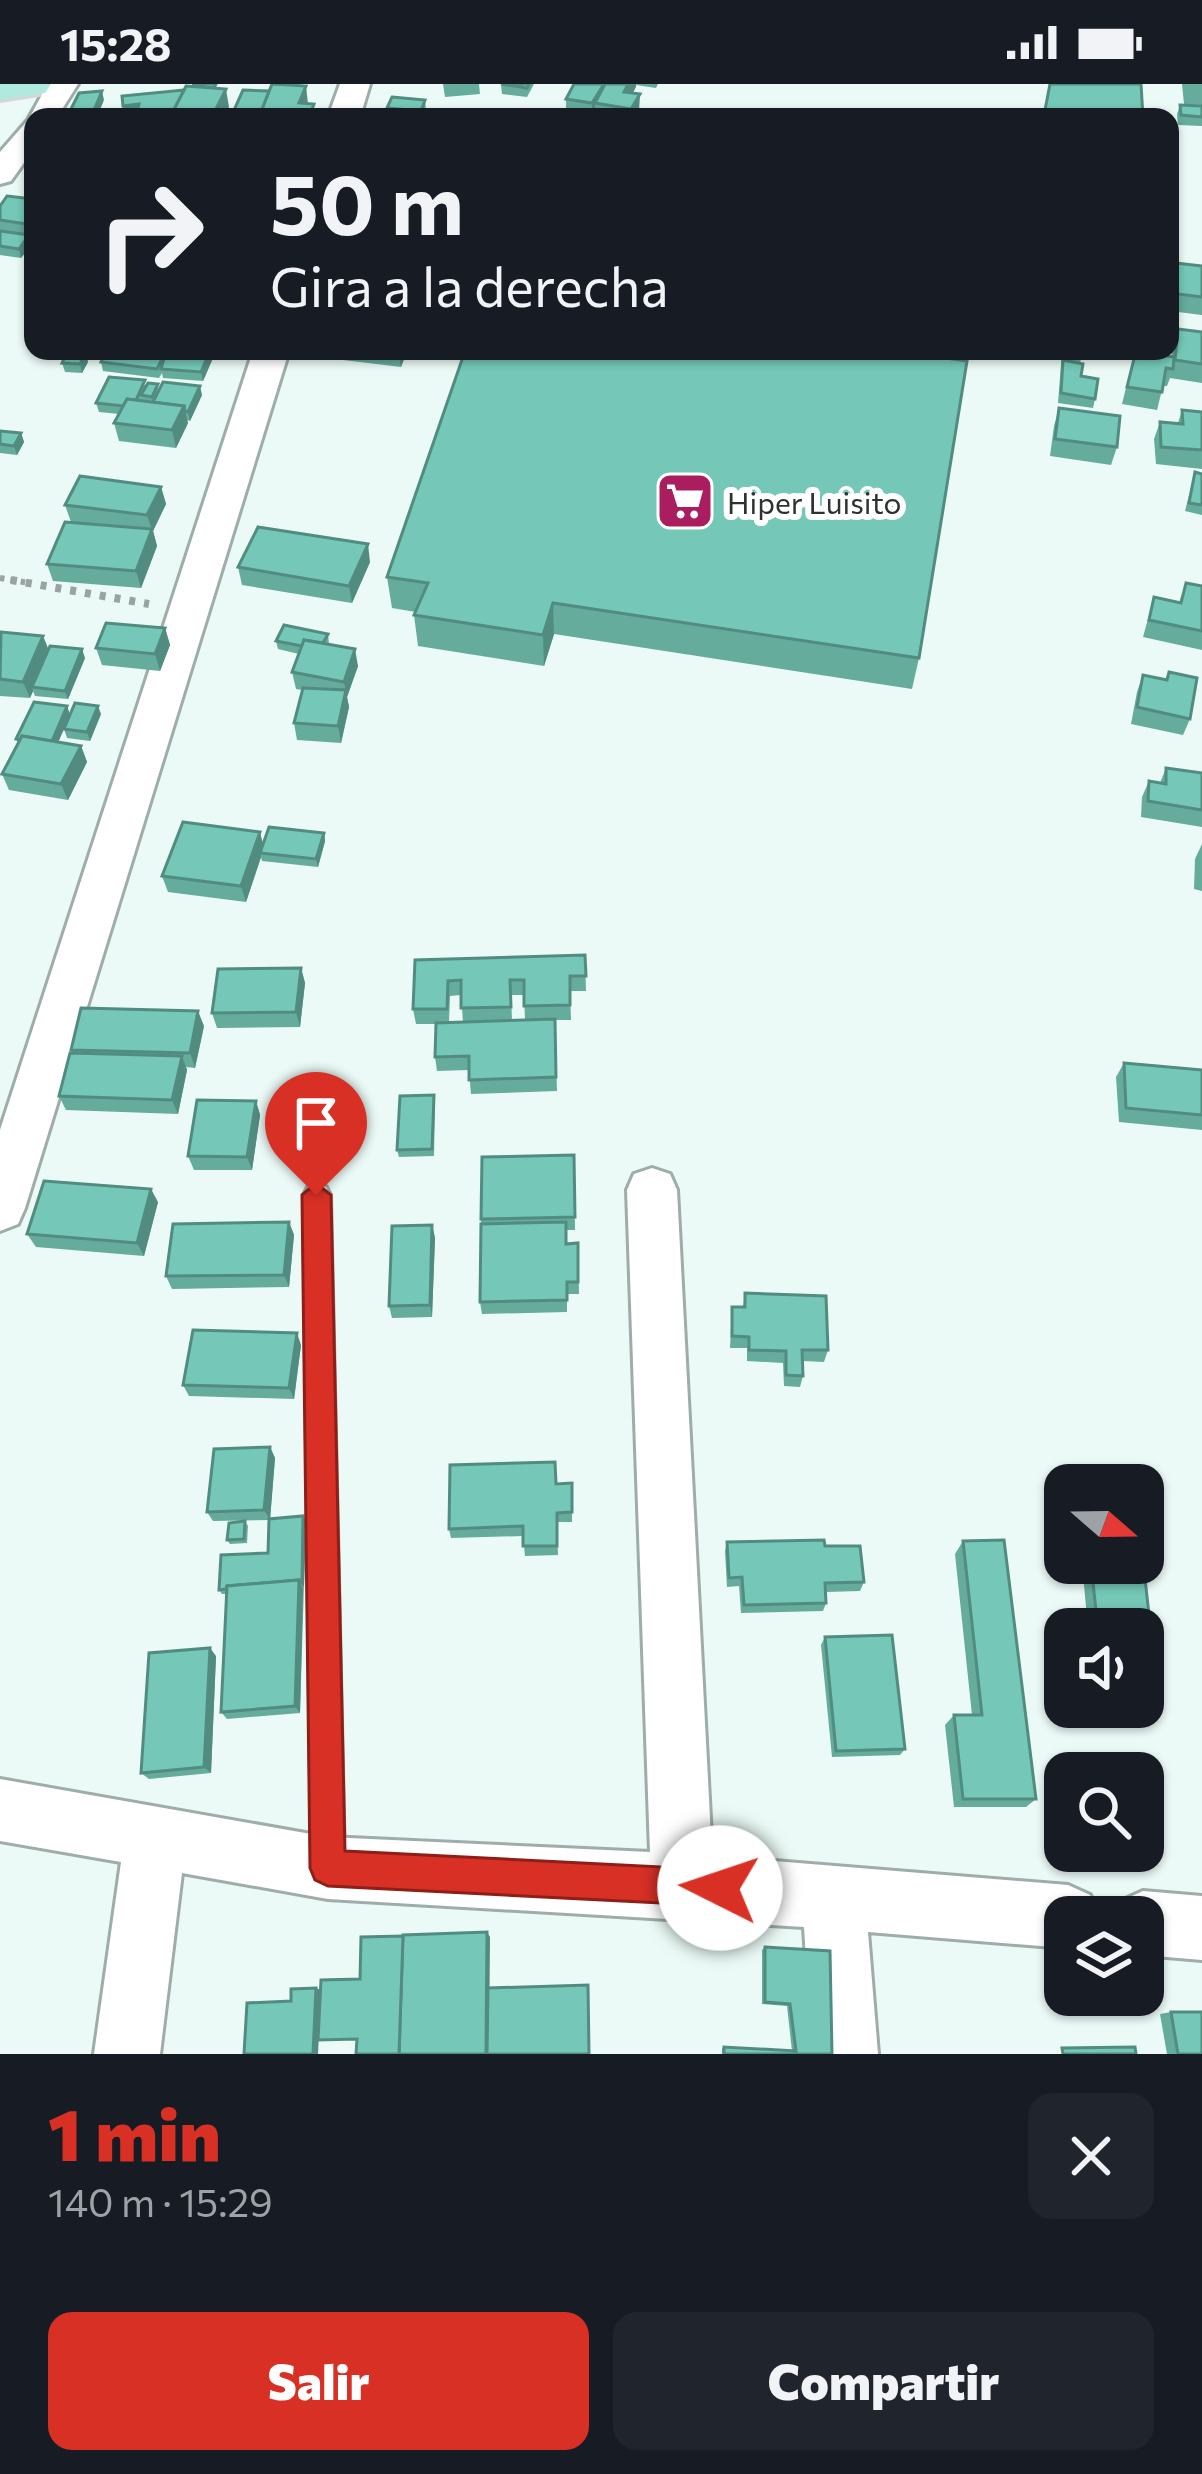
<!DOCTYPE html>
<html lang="es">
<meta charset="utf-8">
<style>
:root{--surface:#171b24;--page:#20242c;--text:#f1f3f6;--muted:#9ea1a6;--accent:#d93025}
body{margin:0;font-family:Commissioner,sans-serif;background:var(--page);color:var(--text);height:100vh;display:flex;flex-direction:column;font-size:45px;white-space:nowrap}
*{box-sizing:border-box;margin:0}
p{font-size:39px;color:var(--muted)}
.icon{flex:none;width:66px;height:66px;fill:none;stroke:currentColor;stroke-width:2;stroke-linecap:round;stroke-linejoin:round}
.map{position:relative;height:1970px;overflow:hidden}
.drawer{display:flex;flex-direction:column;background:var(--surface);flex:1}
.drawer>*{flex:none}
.hud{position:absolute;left:24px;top:24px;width:1155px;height:252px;border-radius:24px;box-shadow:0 3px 9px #0004;background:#171b24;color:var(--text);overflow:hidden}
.needle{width:78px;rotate:110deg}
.buttons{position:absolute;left:1044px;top:1380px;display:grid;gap:24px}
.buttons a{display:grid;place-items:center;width:120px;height:120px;border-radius:24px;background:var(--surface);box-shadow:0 3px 9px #0004;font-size:60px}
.pin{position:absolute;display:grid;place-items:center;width:102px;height:102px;color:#fff;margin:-123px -51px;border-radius:50% 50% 50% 0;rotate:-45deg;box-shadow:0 0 12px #0007}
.pin .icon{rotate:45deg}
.me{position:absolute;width:132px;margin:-66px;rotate:274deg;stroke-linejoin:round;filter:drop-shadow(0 0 9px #0008)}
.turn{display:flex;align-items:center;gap:42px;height:252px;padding:0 48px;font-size:54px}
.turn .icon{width:156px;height:156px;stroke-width:2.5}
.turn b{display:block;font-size:84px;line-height:102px}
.round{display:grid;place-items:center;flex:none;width:126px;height:126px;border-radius:24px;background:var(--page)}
.head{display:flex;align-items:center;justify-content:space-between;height:204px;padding:0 48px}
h1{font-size:72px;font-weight:800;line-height:90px;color:var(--accent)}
.primary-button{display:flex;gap:24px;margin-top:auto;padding:24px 48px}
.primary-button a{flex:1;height:138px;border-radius:24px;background:var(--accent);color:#fff;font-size:48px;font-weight:800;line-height:138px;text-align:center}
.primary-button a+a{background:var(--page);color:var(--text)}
.status{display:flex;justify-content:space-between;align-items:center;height:84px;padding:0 60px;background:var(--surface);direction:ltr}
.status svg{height:33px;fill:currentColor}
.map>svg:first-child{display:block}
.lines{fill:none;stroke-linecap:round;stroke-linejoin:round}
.service-casing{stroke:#9eada9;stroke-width:6}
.minor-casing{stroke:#9eada9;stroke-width:6}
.primary-casing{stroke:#d5d6d6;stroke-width:6}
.path-far1{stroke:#99a3a1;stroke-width:6;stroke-dasharray:4.5 6;stroke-linecap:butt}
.path{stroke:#99a3a1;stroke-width:8;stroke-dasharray:6 9;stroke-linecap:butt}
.service{fill:#fff;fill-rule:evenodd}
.minor{fill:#fff;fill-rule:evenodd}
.primary{fill:#b0eade;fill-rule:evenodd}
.wall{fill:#65ac9d;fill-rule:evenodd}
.shaded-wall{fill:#528c80}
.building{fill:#75c8b7;stroke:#528c80;stroke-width:3}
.route{fill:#d93025;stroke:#8d1f18;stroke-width:3}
.labels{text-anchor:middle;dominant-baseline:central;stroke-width:12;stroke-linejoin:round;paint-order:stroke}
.far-poi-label{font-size:30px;fill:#2d3231;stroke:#fff;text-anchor:start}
</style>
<div class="status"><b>15:28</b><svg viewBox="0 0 49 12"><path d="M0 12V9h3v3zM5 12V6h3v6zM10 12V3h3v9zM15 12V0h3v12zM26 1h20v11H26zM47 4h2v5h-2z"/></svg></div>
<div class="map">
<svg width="1202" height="1970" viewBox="0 0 1202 1970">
<rect width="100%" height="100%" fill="#ebfaf6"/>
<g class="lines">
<g class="service-casing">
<path id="service" d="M 317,1100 L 326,1103 L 330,1111 L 344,1781 L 339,1792 L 328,1797 L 317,1792 L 312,1781 L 304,1111 L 308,1103 Z"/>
</g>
<g class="minor-casing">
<g id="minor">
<path d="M 48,0 L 78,0 L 57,33 L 33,33 L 33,66 L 11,97 L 0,100 L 0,68 L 28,36 Z"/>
<path d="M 340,0 L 370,0 L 360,33 L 328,33 Z"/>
<path d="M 253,267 L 289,267 L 25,1124 L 18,1140 L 0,1147 L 0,1046 Z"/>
<path d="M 652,1084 L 670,1090 L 677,1106 L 712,1772 L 1068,1801 L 1090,1811 L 1100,1833 L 1065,1833 L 1065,1864 L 868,1848 L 878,1970 L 812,1970 L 804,1843 L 328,1815 L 182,1789 L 160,1970 L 94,1970 L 121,1778 L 0,1757 L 0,1695 L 328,1753 L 650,1768 L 627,1106 L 634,1090 Z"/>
<path d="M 1143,1807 L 1202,1812 L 1202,1876 L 1143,1871 L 1143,1833 L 1114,1833 L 1121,1817 Z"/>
</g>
</g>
<g class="primary-casing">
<path id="primary" d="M 0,0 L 51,0 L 45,9 L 0,16 Z"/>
</g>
<path class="path-far1" d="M 0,494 L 29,499"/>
<path class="path" d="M 11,496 L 149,520"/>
<use href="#service" class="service"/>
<use href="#minor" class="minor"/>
<use href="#primary" class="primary"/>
</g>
<g class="wall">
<path d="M 443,0 L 479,0 L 480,10 L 445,13 Z"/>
<path d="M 501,0 L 534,0 L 527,13 L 502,10 Z"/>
<path d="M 574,0 L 658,0 L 656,4 L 636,1 L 633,9 L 639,28 L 636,33 L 595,33 L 595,31 L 594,33 L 566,33 L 566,15 Z"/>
<path d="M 1049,0 L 1141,0 L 1143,33 L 1043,33 Z"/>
<path d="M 1182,0 L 1202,0 L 1202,21 L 1184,20 Z"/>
<path d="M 425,16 L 426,25 L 423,33 L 388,33 L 387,24 Z"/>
<path d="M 1180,21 L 1202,22 L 1202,42 L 1178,41 L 1177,30 Z"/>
<path d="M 33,115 L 33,158 L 31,158 L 32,160 L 21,174 L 0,171 L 0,122 Z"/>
<path d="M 1176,179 L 1202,182 L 1202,231 L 1170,227 L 1170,196 Z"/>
<path d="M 1178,245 L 1202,248 L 1202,299 L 1170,294 L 1167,302 L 1163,302 L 1157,326 L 1122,320 L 1135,267 L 1171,273 Z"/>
<path d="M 333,267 L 407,267 L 401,283 L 335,275 Z"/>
<path d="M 1062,267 L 1083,267 L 1080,279 L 1081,292 L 1095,315 L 1093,324 L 1058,319 Z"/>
<path d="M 85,269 L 88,278 L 82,289 L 65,288 L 62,279 Z"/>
<path d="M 152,273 L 213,274 L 203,297 L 163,294 L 162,289 L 159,294 L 103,287 L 101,278 Z"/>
<path d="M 147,300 L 159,305 L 202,311 L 190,337 L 187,336 L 188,339 L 176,364 L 119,357 L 114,339 L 119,330 L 99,328 L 96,319 Z"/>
<path d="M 1059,324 L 1117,363 L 1111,381 L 1050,372 L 1054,342 Z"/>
<path d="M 1182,326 L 1202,328 L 1202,385 L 1156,380 L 1154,355 L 1160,338 L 1178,339 Z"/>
<path d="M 0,347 L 21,349 L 24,358 L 17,371 L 0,369 Z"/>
<path d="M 1195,388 L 1202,390 L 1202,431 L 1185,427 Z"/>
<path d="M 161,403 L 166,420 L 153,447 L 157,462 L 141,504 L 53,497 L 47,480 L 71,438 L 65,421 Z"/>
<path d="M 370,478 L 352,519 L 242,501 L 238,483 Z"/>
<path d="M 387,493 L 919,574 L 912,605 L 554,550 L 544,582 L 418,562 L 414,531 L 416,528 L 392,524 Z"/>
<path d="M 1186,499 L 1202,502 L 1202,566 L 1143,553 L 1154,513 L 1179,519 Z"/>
<path d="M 165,544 L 170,561 L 160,587 L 102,581 L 96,564 Z"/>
<path d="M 328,550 L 329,560 L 358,582 L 347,613 L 349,623 L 341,659 L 297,656 L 294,639 L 302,606 L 296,605 L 292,588 L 299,570 L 278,565 L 276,557 Z"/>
<path d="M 0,551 L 43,552 L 48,566 L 85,574 L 68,615 L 35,612 L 33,607 L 30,614 L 0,612 Z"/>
<path d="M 1169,588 L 1190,635 L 1183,651 L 1131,640 L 1137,608 L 1143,591 L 1165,596 Z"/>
<path d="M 67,622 L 70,631 L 58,658 L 81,662 L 87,678 L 68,716 L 9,706 L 2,690 L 18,659 L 16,655 Z"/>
<path d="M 101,630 L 90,657 L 67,654 L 64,645 Z"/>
<path d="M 1166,684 L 1202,689 L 1202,743 L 1141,733 L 1142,713 L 1149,697 L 1160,699 Z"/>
<path d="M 324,749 L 325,757 L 318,783 L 262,777 L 261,773 L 246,818 L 168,808 L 162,792 L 263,760 Z"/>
<path d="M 1202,760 L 1202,807 L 1194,805 L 1195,775 Z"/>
<path d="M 585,871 L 586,907 L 570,907 L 571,936 L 555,936 L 557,1007 L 471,1010 L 469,986 L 437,987 L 435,973 L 436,940 L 416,940 L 413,925 L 415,876 ZM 461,911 L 463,938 L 449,938 L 450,912 ZM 511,911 L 524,911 L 525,936 L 512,936 Z"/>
<path d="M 301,884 L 305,899 L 300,943 L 217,944 L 212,929 Z"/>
<path d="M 204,942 L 195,984 L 186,983 L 187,986 L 178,1030 L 66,1026 L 59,1012 L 72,969 L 71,966 Z"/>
<path d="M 1124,979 L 1202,986 L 1202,1046 L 1119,1038 L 1116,993 Z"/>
<path d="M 256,1017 L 260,1031 L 252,1086 L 194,1086 L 188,1072 Z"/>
<path d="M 435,1018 L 434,1072 L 399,1073 L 397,1066 Z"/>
<path d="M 574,1071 L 575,1146 L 566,1146 L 567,1160 L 578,1159 L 579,1210 L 567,1210 L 567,1228 L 482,1230 L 480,1218 L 481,1135 Z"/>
<path d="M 158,1118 L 144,1172 L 36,1163 L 27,1150 Z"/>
<path d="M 289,1138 L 294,1151 L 289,1203 L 172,1205 L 166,1192 Z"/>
<path d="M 432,1141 L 435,1154 L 432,1233 L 392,1234 L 389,1222 Z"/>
<path d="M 745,1209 L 828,1266 L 824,1278 L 803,1277 L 803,1292 L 800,1303 L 784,1302 L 783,1279 L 747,1277 L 747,1264 L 730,1264 L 732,1223 L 743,1223 Z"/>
<path d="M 301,1261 L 294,1315 L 189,1312 L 183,1301 Z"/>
<path d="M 270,1363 L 275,1374 L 270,1435 L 303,1432 L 306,1437 L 300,1629 L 227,1635 L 221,1628 L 226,1510 L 222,1510 L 219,1506 L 268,1469 L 269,1436 L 213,1437 L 207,1428 Z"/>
<path d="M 572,1399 L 572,1438 L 557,1438 L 558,1471 L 525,1472 L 523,1452 L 451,1454 L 449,1445 L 557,1400 Z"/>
<path d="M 245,1437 L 248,1442 L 247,1459 L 230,1460 L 227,1456 Z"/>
<path d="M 963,1457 L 1036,1715 L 1026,1723 L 954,1723 L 945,1641 L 954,1631 L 972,1631 L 955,1470 Z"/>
<path d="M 727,1458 L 825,1462 L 864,1498 L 860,1507 L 826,1508 L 826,1519 L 823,1527 L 741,1529 L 739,1502 L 727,1503 L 725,1467 Z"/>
<path d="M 1082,1479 L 1143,1479 L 1150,1540 L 1143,1547 L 1143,1545 L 1088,1545 Z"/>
<path d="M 825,1553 L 905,1665 L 900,1671 L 832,1673 L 821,1561 Z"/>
<path d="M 216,1572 L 211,1689 L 149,1695 L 141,1689 Z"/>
<path d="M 765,1863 L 832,1970 L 722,1970 L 722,1964 L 724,1963 L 792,1967 L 787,1922 L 762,1920 L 762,1866 Z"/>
<path d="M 1171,1928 L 1202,1970 L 1167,1970 L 1160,1930 Z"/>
</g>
<g class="shaded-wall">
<path d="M 604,0 L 595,19 L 595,31 L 592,33 L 592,19 Z"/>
<path d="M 628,0 L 636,0 L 636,3 L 624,25 L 624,8 Z"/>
<path d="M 306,2 L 308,20 L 299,19 Z"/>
<path d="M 226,5 L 229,23 L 224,33 L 212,33 Z"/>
<path d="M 102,7 L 104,16 L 97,33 L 91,33 Z"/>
<path d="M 640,10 L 639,28 L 636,33 L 631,33 L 631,25 Z"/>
<path d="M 139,20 L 141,29 L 125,31 L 123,22 Z"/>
<path d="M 29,151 L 32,160 L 21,174 L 19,165 Z"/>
<path d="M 210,267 L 213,274 L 203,297 L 201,288 Z"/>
<path d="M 399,267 L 407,267 L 401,283 Z"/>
<path d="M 85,269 L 88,278 L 82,289 L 80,280 Z"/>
<path d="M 200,302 L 202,311 L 190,337 L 188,328 Z"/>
<path d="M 184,322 L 188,339 L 176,364 L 172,346 Z"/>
<path d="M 21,349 L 24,358 L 17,371 L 14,362 Z"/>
<path d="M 161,403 L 166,420 L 153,447 L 157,462 L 141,504 L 136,487 L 152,446 L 147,431 Z"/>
<path d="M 368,460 L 370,478 L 352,519 L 349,502 Z"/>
<path d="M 553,519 L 554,550 L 544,582 L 543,551 Z"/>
<path d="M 165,544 L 170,561 L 160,587 L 155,570 Z"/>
<path d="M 43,552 L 50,569 L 32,603 L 33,607 L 30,614 L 23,598 Z"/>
<path d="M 82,565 L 85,574 L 68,615 L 65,607 Z"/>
<path d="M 355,565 L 358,582 L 347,613 L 349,623 L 341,659 L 338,642 L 346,608 L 344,598 Z"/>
<path d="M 67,622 L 70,631 L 54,668 L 50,660 Z"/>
<path d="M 98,622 L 101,630 L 90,657 L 87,648 Z"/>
<path d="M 81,662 L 87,678 L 68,716 L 61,700 Z"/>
<path d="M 260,748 L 264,764 L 260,769 L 261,773 L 246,818 L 241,802 Z"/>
<path d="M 324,749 L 325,757 L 318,783 L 316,775 Z"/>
<path d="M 301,884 L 305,899 L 300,943 L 296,928 Z"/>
<path d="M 198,927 L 204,942 L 195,984 L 190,969 Z"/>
<path d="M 182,972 L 187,986 L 178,1030 L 172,1016 Z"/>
<path d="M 256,1017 L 260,1031 L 252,1086 L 247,1073 Z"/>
<path d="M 151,1105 L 158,1118 L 144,1172 L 137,1159 Z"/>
<path d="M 289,1138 L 294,1151 L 289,1203 L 284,1191 Z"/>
<path d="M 432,1141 L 435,1154 L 432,1233 L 430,1221 Z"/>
<path d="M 297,1249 L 301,1261 L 294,1315 L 289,1304 Z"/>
<path d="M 270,1363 L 275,1374 L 270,1436 L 264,1426 Z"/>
<path d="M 303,1432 L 306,1437 L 304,1503 L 302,1499 Z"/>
<path d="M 299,1496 L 303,1505 L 300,1629 L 295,1622 Z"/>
<path d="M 210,1564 L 216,1572 L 211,1689 L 204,1683 Z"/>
<path d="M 487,1848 L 490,1853 L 489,1970 L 486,1970 Z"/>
<path d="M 316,1904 L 321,1906 L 318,1970 L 313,1970 Z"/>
</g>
<g class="building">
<path d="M 194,0 L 216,0 L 214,4 L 193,2 Z"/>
<path d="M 272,0 L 306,2 L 299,19 L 314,20 L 309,33 L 260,30 Z"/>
<path d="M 501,0 L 529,0 L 527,4 Z"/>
<path d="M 574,0 L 604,0 L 592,19 L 566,15 Z"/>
<path d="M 605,0 L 628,0 L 624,8 L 640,10 L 631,25 L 595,19 Z"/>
<path d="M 1050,0 L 1141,0 L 1143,33 L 1045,26 Z"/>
<path d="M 186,2 L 226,5 L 212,33 L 170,33 Z"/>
<path d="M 184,6 L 170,33 L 136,33 L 139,20 L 123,22 L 122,12 Z"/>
<path d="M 243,6 L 269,7 L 259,33 L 231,33 Z"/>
<path d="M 102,7 L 91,33 L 67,33 L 79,9 Z"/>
<path d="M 392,13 L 425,16 L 421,27 L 387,24 Z"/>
<path d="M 1180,21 L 1202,22 L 1202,33 L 1181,31 Z"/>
<path d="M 7,112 L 33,115 L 33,141 L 0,136 L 0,122 Z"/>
<path d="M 0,147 L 29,151 L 19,165 L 0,162 Z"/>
<path d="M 1176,179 L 1202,182 L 1202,213 L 1170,209 L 1170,196 L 1175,196 Z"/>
<path d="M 1178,245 L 1202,248 L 1202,280 L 1175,276 Z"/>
<path d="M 106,267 L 152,273 L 155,267 L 210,267 L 201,288 L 161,285 L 166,267 L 157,285 L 101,278 Z"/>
<path d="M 465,267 L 897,267 L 967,277 L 919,574 L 553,519 L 543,551 L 414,531 L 428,499 L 387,493 Z"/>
<path d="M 1063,267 L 1083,267 L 1082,271 Z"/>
<path d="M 1136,267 L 1153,267 L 1153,270 L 1174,273 L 1173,285 L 1166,284 L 1162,308 L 1127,303 Z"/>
<path d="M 67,268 L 85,269 L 80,280 L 62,279 Z"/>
<path d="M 1063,276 L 1083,280 L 1081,292 L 1098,295 L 1095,315 L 1061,309 Z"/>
<path d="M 109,293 L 145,296 L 136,316 L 127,315 L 123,322 L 96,319 Z"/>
<path d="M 163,298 L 200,302 L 188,328 L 185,327 L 184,322 L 153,318 Z"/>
<path d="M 148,299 L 158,300 L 152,313 L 141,311 Z"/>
<path d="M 127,315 L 184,322 L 172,346 L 114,339 Z"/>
<path d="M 1059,324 L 1120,332 L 1117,363 L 1055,355 Z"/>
<path d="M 1182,326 L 1202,328 L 1202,366 L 1161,363 L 1160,338 L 1183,340 Z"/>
<path d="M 0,347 L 21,349 L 14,362 L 0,360 Z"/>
<path d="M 1195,388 L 1202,390 L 1202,421 L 1189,419 Z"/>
<path d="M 80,392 L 161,403 L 147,431 L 65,421 Z"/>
<path d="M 65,438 L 152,445 L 136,487 L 47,480 Z"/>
<path d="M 258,443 L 368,460 L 349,502 L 238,483 Z"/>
<path d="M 1186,499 L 1202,502 L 1202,547 L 1149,536 L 1154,513 L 1181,519 Z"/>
<path d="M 106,539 L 165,544 L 155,570 L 96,564 Z"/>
<path d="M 284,541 L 328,550 L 323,559 L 304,556 L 302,562 L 276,557 Z"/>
<path d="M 1,548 L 43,552 L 23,598 L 0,595 Z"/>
<path d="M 304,556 L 355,565 L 344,598 L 292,588 Z"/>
<path d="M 50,562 L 82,565 L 65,607 L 32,603 Z"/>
<path d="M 1169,588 L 1197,594 L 1190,635 L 1137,623 L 1143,591 L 1167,596 Z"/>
<path d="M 303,604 L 346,606 L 338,642 L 294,639 Z"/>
<path d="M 34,618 L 67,622 L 52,657 L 22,652 L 20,656 L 16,655 Z"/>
<path d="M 75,619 L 98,622 L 87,648 L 64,645 Z"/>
<path d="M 22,652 L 81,662 L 61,700 L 2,690 Z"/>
<path d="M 1166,684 L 1202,689 L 1202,726 L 1148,717 L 1149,697 L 1166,700 Z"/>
<path d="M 183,738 L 260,748 L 241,802 L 162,792 Z"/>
<path d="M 269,743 L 324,749 L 316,775 L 260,769 Z"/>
<path d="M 585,871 L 586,892 L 570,892 L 570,921 L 524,922 L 524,896 L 510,896 L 511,923 L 461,924 L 461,896 L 448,897 L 447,925 L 413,925 L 415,876 Z"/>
<path d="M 301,884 L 296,928 L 212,929 L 218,885 Z"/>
<path d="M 81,924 L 198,927 L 190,969 L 71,966 Z"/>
<path d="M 555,935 L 556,993 L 469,996 L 469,972 L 435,973 L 436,939 Z"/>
<path d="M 70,969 L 182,972 L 172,1016 L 59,1012 Z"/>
<path d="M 1124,979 L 1202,986 L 1202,1031 L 1126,1024 Z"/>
<path d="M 434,1011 L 432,1065 L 397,1066 L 400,1012 Z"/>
<path d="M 197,1016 L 256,1017 L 247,1073 L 188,1072 Z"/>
<path d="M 574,1071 L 575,1133 L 481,1135 L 482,1073 Z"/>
<path d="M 44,1097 L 151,1105 L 137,1159 L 27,1150 Z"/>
<path d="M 289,1138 L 284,1191 L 166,1192 L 173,1140 Z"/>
<path d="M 566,1138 L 566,1160 L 578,1159 L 578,1198 L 567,1198 L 567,1216 L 480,1218 L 481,1140 Z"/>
<path d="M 432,1141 L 430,1221 L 389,1222 L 392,1142 Z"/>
<path d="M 745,1209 L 826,1212 L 828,1266 L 802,1266 L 803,1292 L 786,1291 L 786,1267 L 749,1266 L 749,1253 L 732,1252 L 732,1223 L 745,1223 Z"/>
<path d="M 193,1246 L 297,1249 L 289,1304 L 183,1301 Z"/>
<path d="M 270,1363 L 264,1426 L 207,1428 L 214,1365 Z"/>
<path d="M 555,1378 L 556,1400 L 572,1399 L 572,1428 L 557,1429 L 557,1462 L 523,1462 L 523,1442 L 449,1445 L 450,1381 Z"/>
<path d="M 303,1432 L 302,1499 L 299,1496 L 227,1502 L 226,1505 L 219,1506 L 221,1471 L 268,1469 L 269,1435 Z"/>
<path d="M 245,1437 L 244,1455 L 227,1456 L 229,1439 Z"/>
<path d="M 824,1456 L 825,1462 L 860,1462 L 864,1498 L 825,1499 L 826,1519 L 744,1521 L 742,1493 L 729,1494 L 727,1458 Z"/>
<path d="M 1004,1456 L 1036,1715 L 963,1715 L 954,1631 L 982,1631 L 963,1457 Z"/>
<path d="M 1143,1476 L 1150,1540 L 1097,1537 L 1091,1479 L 1143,1479 Z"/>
<path d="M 299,1496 L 295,1622 L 221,1628 L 227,1502 Z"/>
<path d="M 892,1551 L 905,1665 L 836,1667 L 825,1553 Z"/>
<path d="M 210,1564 L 204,1683 L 141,1689 L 149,1569 Z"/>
<path d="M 487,1848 L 486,1970 L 399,1970 L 403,1851 Z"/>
<path d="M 403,1852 L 399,1970 L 356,1970 L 357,1955 L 318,1956 L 321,1896 L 360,1895 L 361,1853 Z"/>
<path d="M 765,1863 L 830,1867 L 832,1970 L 724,1970 L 724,1963 L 796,1967 L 790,1920 L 765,1918 Z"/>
<path d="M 588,1901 L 589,1970 L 487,1970 L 488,1904 Z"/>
<path d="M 316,1904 L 313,1970 L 244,1970 L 247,1919 L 291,1917 L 291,1905 Z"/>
<path d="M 1171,1928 L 1202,1928 L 1202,1970 L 1178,1970 Z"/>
<path d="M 1135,1963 L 1136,1970 L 1063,1970 L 1062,1964 Z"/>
</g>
<path class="route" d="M 316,1099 L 331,1111 L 345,1767 L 720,1786 L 733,1791 L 738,1804 L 733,1816 L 720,1822 L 328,1802 L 315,1796 L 310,1784 L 302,1111 Z"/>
<defs>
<g id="supermarket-square" transform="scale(3)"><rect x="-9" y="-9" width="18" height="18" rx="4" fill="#aa1e5f" stroke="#fff"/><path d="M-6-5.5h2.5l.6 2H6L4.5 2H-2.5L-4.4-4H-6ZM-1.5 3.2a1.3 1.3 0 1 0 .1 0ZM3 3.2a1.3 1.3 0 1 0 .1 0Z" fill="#fff"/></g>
</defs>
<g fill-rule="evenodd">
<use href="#supermarket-square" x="685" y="417"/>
</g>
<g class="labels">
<g class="far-poi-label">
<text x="727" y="417">Hiper Luisito</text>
</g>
</g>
</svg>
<div class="buttons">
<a><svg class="needle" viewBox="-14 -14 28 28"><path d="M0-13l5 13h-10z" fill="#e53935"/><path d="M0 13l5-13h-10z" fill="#9ea1a6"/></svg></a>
<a><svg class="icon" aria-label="sound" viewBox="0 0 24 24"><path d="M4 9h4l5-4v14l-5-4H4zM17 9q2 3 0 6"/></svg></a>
<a><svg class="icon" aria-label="search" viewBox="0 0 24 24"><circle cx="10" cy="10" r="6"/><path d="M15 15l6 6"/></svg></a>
<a><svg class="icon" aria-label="layers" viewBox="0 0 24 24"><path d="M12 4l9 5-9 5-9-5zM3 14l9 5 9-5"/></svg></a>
</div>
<div class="pin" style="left:316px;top:1111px;background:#d93025"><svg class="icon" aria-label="arrive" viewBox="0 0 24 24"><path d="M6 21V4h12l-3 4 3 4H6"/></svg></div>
<svg class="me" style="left:720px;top:1804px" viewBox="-20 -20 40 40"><circle r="19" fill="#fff"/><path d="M0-13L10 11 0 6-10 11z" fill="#d93025"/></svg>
<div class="hud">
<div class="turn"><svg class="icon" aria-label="right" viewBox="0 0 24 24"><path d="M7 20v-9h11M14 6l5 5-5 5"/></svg><div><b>50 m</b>Gira a la derecha</div></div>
</div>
</div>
<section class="drawer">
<div class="head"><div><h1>1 min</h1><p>140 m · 15:29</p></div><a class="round"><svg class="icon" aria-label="close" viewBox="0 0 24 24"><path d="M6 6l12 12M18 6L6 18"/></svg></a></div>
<div class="primary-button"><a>Salir</a><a>Compartir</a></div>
</section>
